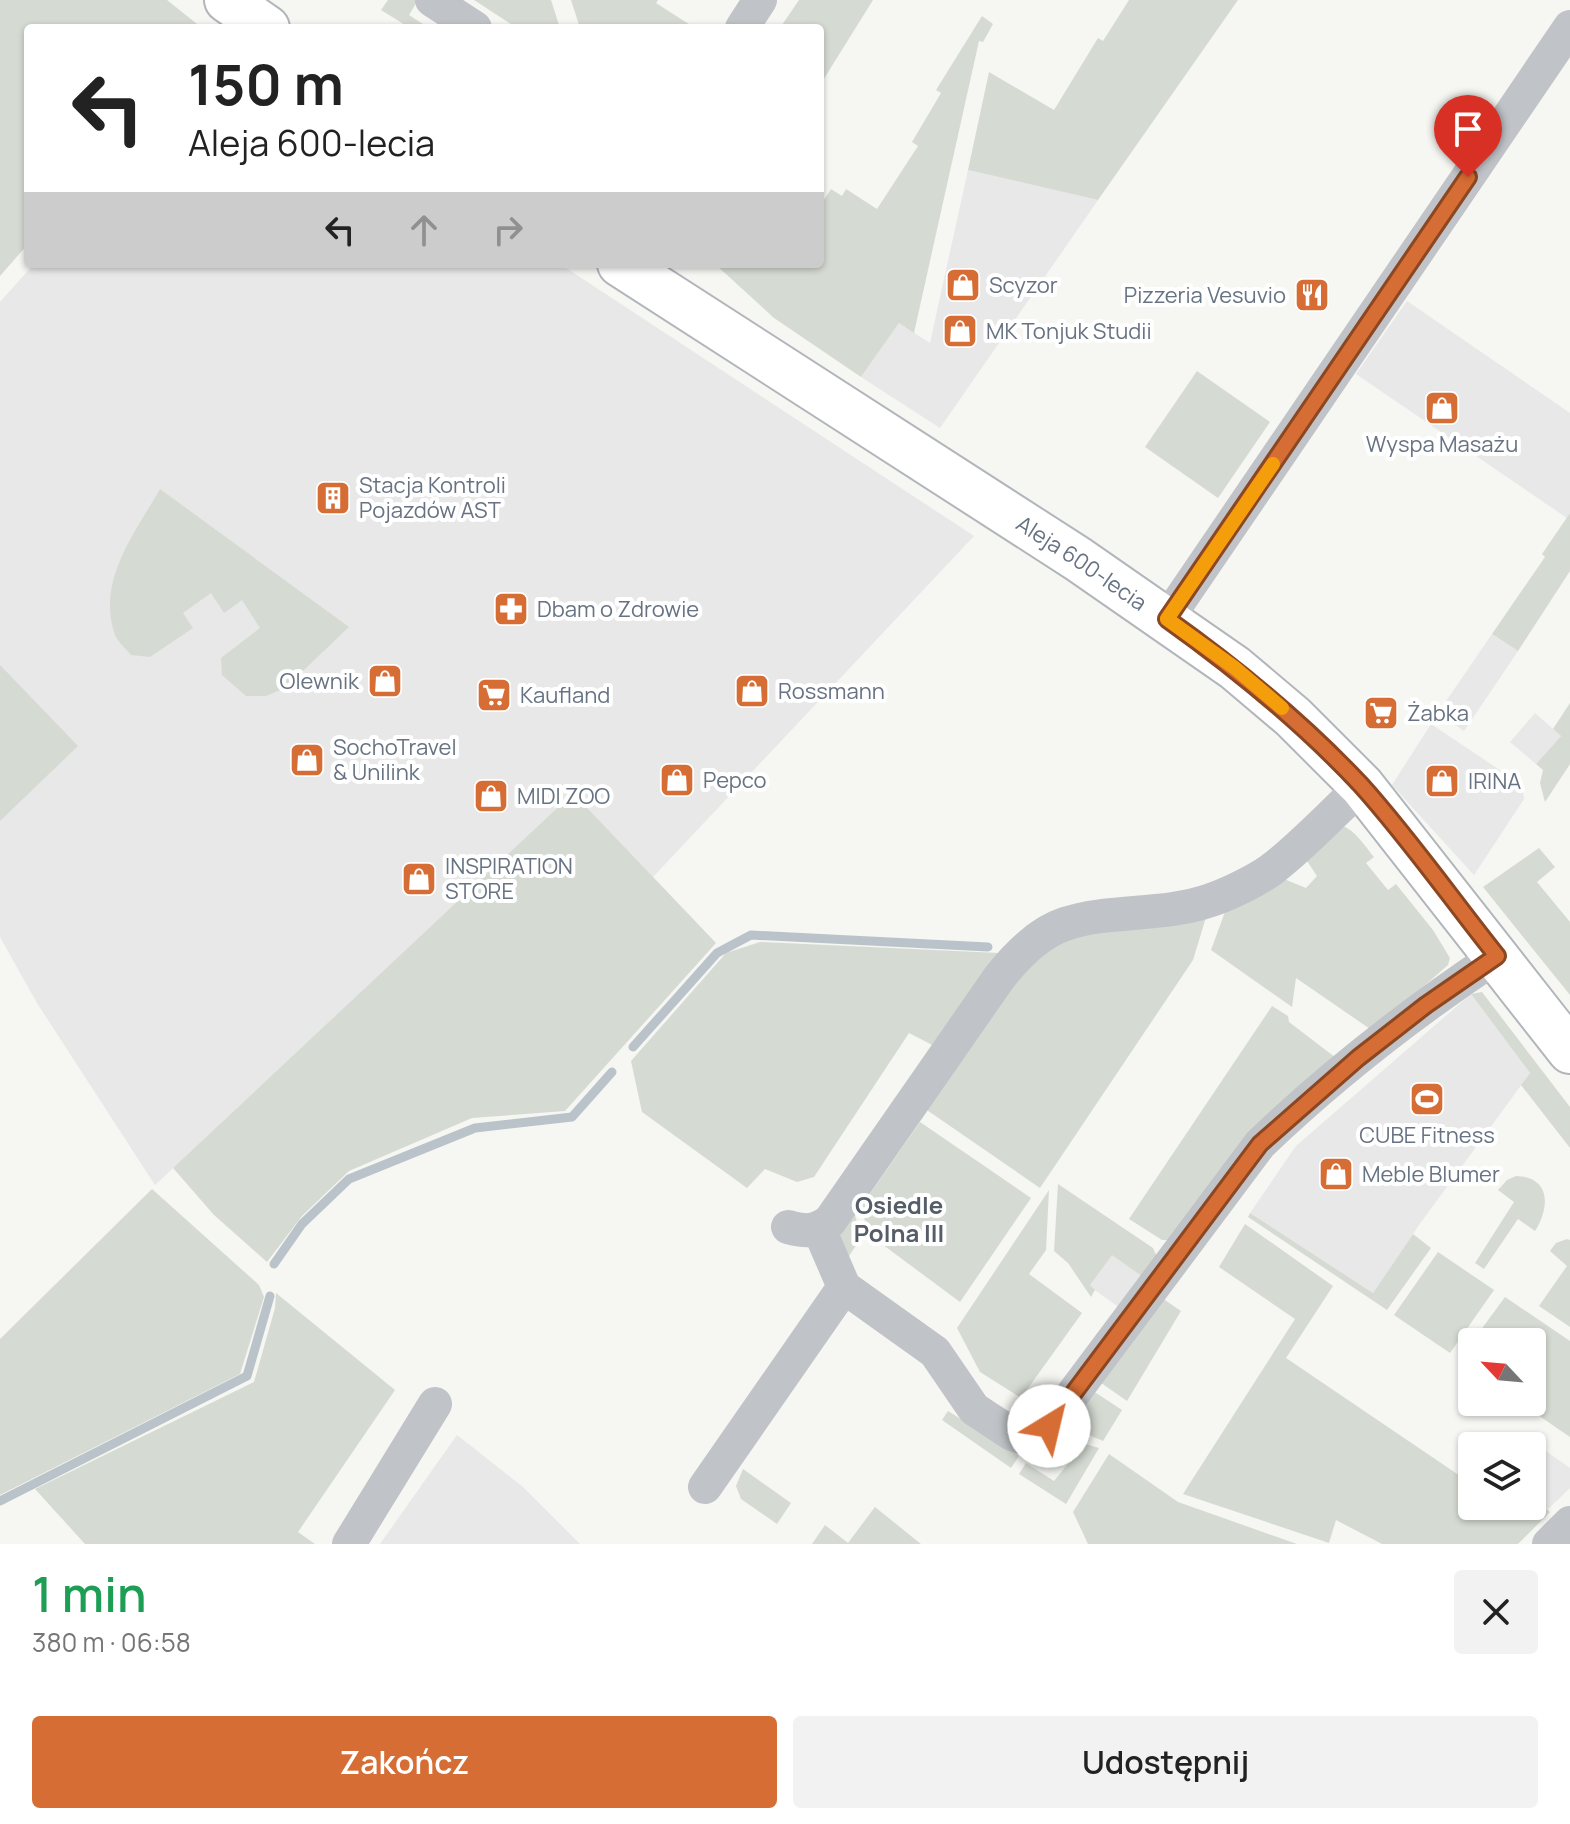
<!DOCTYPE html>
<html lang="pl">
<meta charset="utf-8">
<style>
:root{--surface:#fff;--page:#f2f2f2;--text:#222;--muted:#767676;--accent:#d66d34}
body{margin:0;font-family:Manrope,sans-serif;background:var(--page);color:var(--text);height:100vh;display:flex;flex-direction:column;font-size:30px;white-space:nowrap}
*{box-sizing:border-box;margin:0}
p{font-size:26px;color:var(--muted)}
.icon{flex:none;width:44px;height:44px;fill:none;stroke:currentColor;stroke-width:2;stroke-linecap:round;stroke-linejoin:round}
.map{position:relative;height:1544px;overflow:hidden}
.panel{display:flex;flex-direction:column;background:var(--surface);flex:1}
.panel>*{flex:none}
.guide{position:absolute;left:24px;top:24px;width:800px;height:244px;border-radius:8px;box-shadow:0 2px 6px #0004;background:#fff;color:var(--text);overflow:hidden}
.needle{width:52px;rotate:296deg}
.controls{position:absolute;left:1458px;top:1328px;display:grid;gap:16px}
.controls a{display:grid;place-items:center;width:88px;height:88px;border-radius:8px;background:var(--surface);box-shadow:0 2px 6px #0004;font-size:40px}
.pin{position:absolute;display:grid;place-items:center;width:68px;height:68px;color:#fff;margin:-82px -34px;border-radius:50% 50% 50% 0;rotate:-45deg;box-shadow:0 0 8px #0007}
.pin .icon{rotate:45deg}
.me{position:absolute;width:88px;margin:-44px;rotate:36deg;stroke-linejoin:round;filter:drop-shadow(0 0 6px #0008)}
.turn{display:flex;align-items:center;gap:28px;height:168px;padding:0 32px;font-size:36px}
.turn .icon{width:104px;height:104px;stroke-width:2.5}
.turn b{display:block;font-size:56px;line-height:68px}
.lanes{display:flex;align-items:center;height:76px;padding:0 32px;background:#0003;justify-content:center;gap:40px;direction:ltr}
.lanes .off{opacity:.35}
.round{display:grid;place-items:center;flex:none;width:84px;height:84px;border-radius:8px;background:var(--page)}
.head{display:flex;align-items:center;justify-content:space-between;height:136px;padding:0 32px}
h1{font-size:48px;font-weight:600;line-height:60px;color:#1e9e55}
.button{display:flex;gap:16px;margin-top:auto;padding:16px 32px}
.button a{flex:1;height:92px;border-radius:8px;background:var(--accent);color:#fff;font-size:32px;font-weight:600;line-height:92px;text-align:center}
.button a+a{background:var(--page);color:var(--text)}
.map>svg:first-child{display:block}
.built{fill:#e7e8e7}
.green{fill:#d5dbd3}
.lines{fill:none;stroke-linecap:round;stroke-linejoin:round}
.stream{stroke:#bac3c9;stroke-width:9}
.secondary-casing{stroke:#b2b6bb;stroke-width:48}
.street{stroke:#c0c3c7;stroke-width:34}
.secondary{stroke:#fff;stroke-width:44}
.route-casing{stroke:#8b4722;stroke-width:20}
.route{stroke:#d66d34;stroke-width:14}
.slow{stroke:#f59e0b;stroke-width:14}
.labels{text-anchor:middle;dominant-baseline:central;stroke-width:8;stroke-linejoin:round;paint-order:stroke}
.poi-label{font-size:22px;fill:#677382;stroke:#fff;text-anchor:start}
.street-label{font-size:22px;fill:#677382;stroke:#fff}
.neighbourhood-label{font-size:24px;font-weight:bold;fill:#555d68;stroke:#fff}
</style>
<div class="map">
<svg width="1570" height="1544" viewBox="0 0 1570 1544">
<rect width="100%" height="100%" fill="#f6f6f3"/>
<g class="built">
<path d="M 968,170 L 1098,200 L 940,428 L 861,377 L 899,323 L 930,343 Z"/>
<path d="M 34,264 L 560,264 L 974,536 L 653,877 L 573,793 L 155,1185 L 37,1003 L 0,937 L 0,302 Z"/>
<path d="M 1407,301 L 1570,413 L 1570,513 L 1567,518 L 1356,374 Z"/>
<path d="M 1492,634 L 1518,651 L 1464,731 L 1438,713 Z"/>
<path d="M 1535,713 L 1561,736 L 1536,764 L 1510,742 Z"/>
<path d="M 1431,724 L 1522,785 L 1524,799 L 1474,875 L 1392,785 Z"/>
<path d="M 1471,994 L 1530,1073 L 1419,1225 L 1373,1293 L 1250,1213 L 1296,1146 Z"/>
<path d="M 1112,1254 L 1153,1284 L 1127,1313 L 1089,1286 Z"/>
<path d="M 457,1435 L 523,1487 L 580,1544 L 380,1544 Z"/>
<path d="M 1540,1447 L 1570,1468 L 1570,1488 L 1548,1509 L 1532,1497 L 1532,1458 Z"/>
</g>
<g class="green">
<path d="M 0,0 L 167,0 L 202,28 L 28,28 L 28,244 L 0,276 Z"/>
<path d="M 388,0 L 418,0 L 409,15 L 429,28 L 410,28 L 381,10 Z"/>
<path d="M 474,0 L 551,0 L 560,28 L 517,28 Z"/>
<path d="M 571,0 L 658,0 L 656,3 L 695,28 L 580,28 Z"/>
<path d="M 799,0 L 873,0 L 820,85 L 820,28 L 780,28 Z"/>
<path d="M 1129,0 L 1238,0 L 1098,200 L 968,170 L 989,72 L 1054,110 L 1098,38 L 1103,41 Z"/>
<path d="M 982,16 L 993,24 L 983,42 L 979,41 L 914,333 L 899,323 L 861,377 L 774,318 L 715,264 L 820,264 L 820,206 L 831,189 L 842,196 L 846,189 L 877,209 L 918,146 L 912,142 L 941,93 L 936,90 Z"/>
<path d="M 1197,371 L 1270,422 L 1218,498 L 1145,447 Z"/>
<path d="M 160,489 L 349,627 L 285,688 L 266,696 L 246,696 L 222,675 L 221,658 L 260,628 L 242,600 L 224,613 L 211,593 L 183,613 L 193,628 L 150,657 L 131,655 C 126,649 118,642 115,635 C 96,581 135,533 160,489 Z"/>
<path d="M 1570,513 L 1570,571 L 1518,651 L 1492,634 L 1545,557 L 1542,554 Z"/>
<path d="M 0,665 L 78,746 L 0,821 Z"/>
<path d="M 1570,703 L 1570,764 L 1545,802 L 1540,783 L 1543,770 L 1536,764 L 1561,736 L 1553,729 Z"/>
<path d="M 573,793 L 716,943 L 565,1111 L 472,1118 L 349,1171 L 302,1216 L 267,1262 L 214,1215 L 173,1168 Z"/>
<path d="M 1339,825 C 1354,828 1364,845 1374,857 L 1366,863 L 1388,890 L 1396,884 L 1433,930 L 1450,958 L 1448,965 L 1373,1031 L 1296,978 L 1292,1007 L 1211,950 L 1229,901 L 1279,877 L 1306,888 L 1317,876 L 1305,858 Z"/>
<path d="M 1539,848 L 1555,867 L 1537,882 L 1570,922 L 1570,995 L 1483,887 Z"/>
<path d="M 1207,914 L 1193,960 L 1040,1188 L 921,1106 L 1002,987 L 1054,937 Z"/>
<path d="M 760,942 L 999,953 L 936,1047 L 909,1033 L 814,1177 L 797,1182 L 765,1169 L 747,1188 L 642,1112 L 631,1061 L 726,953 Z"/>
<path d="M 1482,992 L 1570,1107 L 1570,1148 L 1521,1085 L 1530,1073 L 1471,994 Z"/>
<path d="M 1272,1006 L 1288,1016 L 1289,1022 L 1340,1061 L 1174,1240 L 1162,1240 L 1129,1219 Z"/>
<path d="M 920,1122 L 1031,1198 L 960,1302 L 867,1233 L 862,1205 Z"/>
<path d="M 1516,1176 C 1551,1177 1550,1208 1535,1231 L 1518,1219 L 1484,1269 L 1475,1263 L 1514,1202 L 1498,1190 L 1507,1180 Z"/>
<path d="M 1058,1184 L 1153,1248 L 1157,1257 L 1146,1279 L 1112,1255 L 1090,1285 L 1095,1290 L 1091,1297 L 1068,1263 L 1054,1251 Z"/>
<path d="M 152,1189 L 259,1285 L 264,1297 L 240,1374 L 0,1495 L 0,1339 Z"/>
<path d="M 1049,1190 L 1046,1250 L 1029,1274 L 1082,1313 L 1021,1398 L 980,1372 L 957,1328 Z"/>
<path d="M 853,1207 L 861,1238 L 843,1265 L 837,1236 Z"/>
<path d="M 1250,1213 L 1373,1293 L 1413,1234 L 1431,1248 L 1387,1310 L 1248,1217 Z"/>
<path d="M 1245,1224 L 1333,1286 L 1286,1358 L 1472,1484 L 1472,1506 L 1504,1506 L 1524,1519 L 1537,1501 L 1550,1512 L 1518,1544 L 1382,1544 L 1336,1520 L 1329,1543 L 1183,1494 L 1295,1319 L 1219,1267 Z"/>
<path d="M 1567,1239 L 1570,1240 L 1570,1327 L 1539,1306 L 1567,1266 L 1550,1251 L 1556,1243 Z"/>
<path d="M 1438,1252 L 1494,1290 L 1450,1353 L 1394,1315 Z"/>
<path d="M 276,1293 L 395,1390 L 298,1532 L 315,1544 L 85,1544 L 35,1489 L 254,1382 L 275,1308 Z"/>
<path d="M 1156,1294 L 1181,1311 L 1127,1401 L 1094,1378 Z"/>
<path d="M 1505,1297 L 1570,1341 L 1570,1437 L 1519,1402 L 1532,1402 L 1532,1342 L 1472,1342 Z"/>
<path d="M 1087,1387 L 1122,1410 L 1103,1441 L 1060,1423 Z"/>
<path d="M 948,1411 L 1019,1456 L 1011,1468 L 942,1420 Z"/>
<path d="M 1059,1436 L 1099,1448 L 1066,1504 L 1019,1474 L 1026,1463 L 1054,1481 L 1071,1460 Z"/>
<path d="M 1109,1454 L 1178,1502 L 1297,1544 L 1088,1544 L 1073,1512 Z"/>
<path d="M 743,1469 L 791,1503 L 777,1524 L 741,1499 L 736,1486 Z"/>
<path d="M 875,1507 L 921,1544 L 812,1544 L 825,1525 L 848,1543 Z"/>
</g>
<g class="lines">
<g class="stream">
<path d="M 633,1047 L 717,953 L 751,935 L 988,947"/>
<path d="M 274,1264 L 302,1224 L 349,1179 L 475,1128 L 572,1117 L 612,1072"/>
<path d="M 0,1501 L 247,1376 L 270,1296"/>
</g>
<g class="secondary-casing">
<g id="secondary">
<path d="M 227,0 L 267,28"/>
<path id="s1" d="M 620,264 L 1078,559 L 1235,668 L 1293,717 L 1362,786 L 1570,1051"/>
</g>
</g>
<g class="street">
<path d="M 432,0 L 475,28"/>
<path d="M 742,28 L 760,0"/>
<path d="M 1167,619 L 1570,27"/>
<path d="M 788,1227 C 806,1232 815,1232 830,1221 L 999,978 C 1016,956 1038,933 1065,924 C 1109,909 1163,917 1211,900 C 1229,894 1262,878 1276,866 C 1306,842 1333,813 1362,786"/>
<path d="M 844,1287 L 935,1352 L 974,1409 L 1012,1434 L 1026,1439 L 1036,1438 L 1049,1426 L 1260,1144 C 1333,1074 1413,1012 1497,956"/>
<path d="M 705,1487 L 844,1287 L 819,1229"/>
<path d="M 349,1544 L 435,1404"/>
<path d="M 1549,1544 L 1570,1523"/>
</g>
<use href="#secondary" class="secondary"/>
</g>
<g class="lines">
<g class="route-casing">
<path id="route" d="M 1049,1426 L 1260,1144 L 1358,1058 L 1426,1005 L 1497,956 C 1453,901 1408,837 1361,785 C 1302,722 1237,669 1167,619 L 1468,177"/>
</g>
<use href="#route" class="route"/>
<path class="slow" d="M 1273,464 L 1167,619 L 1235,668 L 1282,708"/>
</g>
<defs>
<g id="shop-square" transform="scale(1.8)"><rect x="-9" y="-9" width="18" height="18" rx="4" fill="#d66d34" stroke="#fff"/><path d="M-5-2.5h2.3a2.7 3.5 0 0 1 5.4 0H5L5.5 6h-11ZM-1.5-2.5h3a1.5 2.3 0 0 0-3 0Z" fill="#fff"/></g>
<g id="restaurant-square" transform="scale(1.8)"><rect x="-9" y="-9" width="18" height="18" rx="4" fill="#d66d34" stroke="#fff"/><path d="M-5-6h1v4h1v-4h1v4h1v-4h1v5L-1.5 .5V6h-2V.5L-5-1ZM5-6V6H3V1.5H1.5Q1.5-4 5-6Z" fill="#fff"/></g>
<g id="building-square" transform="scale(1.8)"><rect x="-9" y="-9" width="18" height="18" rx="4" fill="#d66d34" stroke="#fff"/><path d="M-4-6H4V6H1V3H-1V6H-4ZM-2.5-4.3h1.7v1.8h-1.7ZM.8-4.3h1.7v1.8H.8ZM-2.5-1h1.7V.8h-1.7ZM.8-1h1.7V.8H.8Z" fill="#fff"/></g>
<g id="pharmacy-square" transform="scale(1.8)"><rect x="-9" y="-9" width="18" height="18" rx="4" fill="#d66d34" stroke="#fff"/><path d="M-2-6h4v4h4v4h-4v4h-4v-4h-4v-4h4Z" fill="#fff"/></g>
<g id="supermarket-square" transform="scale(1.8)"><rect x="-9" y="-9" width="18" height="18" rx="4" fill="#d66d34" stroke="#fff"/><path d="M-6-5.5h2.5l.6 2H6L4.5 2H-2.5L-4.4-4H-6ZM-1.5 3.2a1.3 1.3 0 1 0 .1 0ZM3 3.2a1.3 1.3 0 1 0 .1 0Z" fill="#fff"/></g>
<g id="stadium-square" transform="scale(1.8)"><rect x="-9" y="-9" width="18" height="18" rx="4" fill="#d66d34" stroke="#fff"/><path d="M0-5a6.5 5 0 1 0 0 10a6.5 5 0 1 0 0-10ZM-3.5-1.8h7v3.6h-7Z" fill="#fff"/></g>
</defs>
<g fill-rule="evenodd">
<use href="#shop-square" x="963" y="285"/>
<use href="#restaurant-square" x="1312" y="295"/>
<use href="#shop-square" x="960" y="331"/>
<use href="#shop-square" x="1442" y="408"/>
<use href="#building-square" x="333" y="498"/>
<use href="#pharmacy-square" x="511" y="609"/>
<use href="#shop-square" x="385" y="681"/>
<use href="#shop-square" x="752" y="691"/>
<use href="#supermarket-square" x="494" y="695"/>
<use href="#supermarket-square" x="1381" y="713"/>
<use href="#shop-square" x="307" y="760"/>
<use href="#shop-square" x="677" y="780"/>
<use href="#shop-square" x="1442" y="781"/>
<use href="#shop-square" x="491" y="796"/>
<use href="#shop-square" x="419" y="879"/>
<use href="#stadium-square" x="1427" y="1099"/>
<use href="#shop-square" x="1336" y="1174"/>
</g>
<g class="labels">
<g class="poi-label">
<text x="989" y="285">Scyzor</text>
<text x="1286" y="295" text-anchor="end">Pizzeria Vesuvio</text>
<text x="986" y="331">MK Tonjuk Studii</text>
<text x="1442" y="444" text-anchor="middle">Wyspa Masażu</text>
<text x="359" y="485">Stacja Kontroli<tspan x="359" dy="25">Pojazdów AST</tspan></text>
<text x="537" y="609">Dbam o Zdrowie</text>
<text x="359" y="681" text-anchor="end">Olewnik</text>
<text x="778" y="691">Rossmann</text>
<text x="520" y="695">Kaufland</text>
<text x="1407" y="713">Żabka</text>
<text x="333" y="747">SochoTravel<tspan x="333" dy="25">&amp; Unilink</tspan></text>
<text x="703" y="780">Pepco</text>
<text x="1468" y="781">IRINA</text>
<text x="517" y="796">MIDI ZOO</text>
<text x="445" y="866">INSPIRATION<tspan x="445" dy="25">STORE</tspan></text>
<text x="1427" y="1135" text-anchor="middle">CUBE Fitness</text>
<text x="1362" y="1174">Meble Blumer</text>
</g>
<g class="street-label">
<text stroke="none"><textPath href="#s1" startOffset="550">Aleja 600-lecia</textPath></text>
</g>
<g class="neighbourhood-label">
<text x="899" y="1204">Osiedle<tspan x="899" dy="28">Polna III</tspan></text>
</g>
</g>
</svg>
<div class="controls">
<a><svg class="needle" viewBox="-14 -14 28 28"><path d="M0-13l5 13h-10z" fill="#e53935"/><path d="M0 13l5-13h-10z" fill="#767676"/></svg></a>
<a><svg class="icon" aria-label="layers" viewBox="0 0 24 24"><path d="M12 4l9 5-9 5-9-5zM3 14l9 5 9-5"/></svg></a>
</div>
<div class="pin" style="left:1468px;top:177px;background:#d93025"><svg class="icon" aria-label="arrive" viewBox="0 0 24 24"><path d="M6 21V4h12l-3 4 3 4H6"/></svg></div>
<svg class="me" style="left:1049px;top:1426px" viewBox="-20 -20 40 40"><circle r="19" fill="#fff"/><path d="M0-13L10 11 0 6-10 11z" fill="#d66d34"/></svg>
<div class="guide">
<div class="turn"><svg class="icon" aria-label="left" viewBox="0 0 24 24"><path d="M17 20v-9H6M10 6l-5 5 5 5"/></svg><div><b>150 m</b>Aleja 600-lecia</div></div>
<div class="lanes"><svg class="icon" aria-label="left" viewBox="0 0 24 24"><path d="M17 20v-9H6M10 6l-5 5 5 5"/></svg><svg class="icon off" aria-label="ahead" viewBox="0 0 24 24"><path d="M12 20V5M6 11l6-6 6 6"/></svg><svg class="icon off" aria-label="right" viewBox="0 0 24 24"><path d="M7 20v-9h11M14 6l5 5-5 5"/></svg></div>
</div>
</div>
<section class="panel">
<div class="head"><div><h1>1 min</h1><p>380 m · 06:58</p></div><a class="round"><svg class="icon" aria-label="close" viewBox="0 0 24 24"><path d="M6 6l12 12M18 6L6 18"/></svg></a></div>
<div class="button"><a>Zakończ</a><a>Udostępnij</a></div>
</section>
